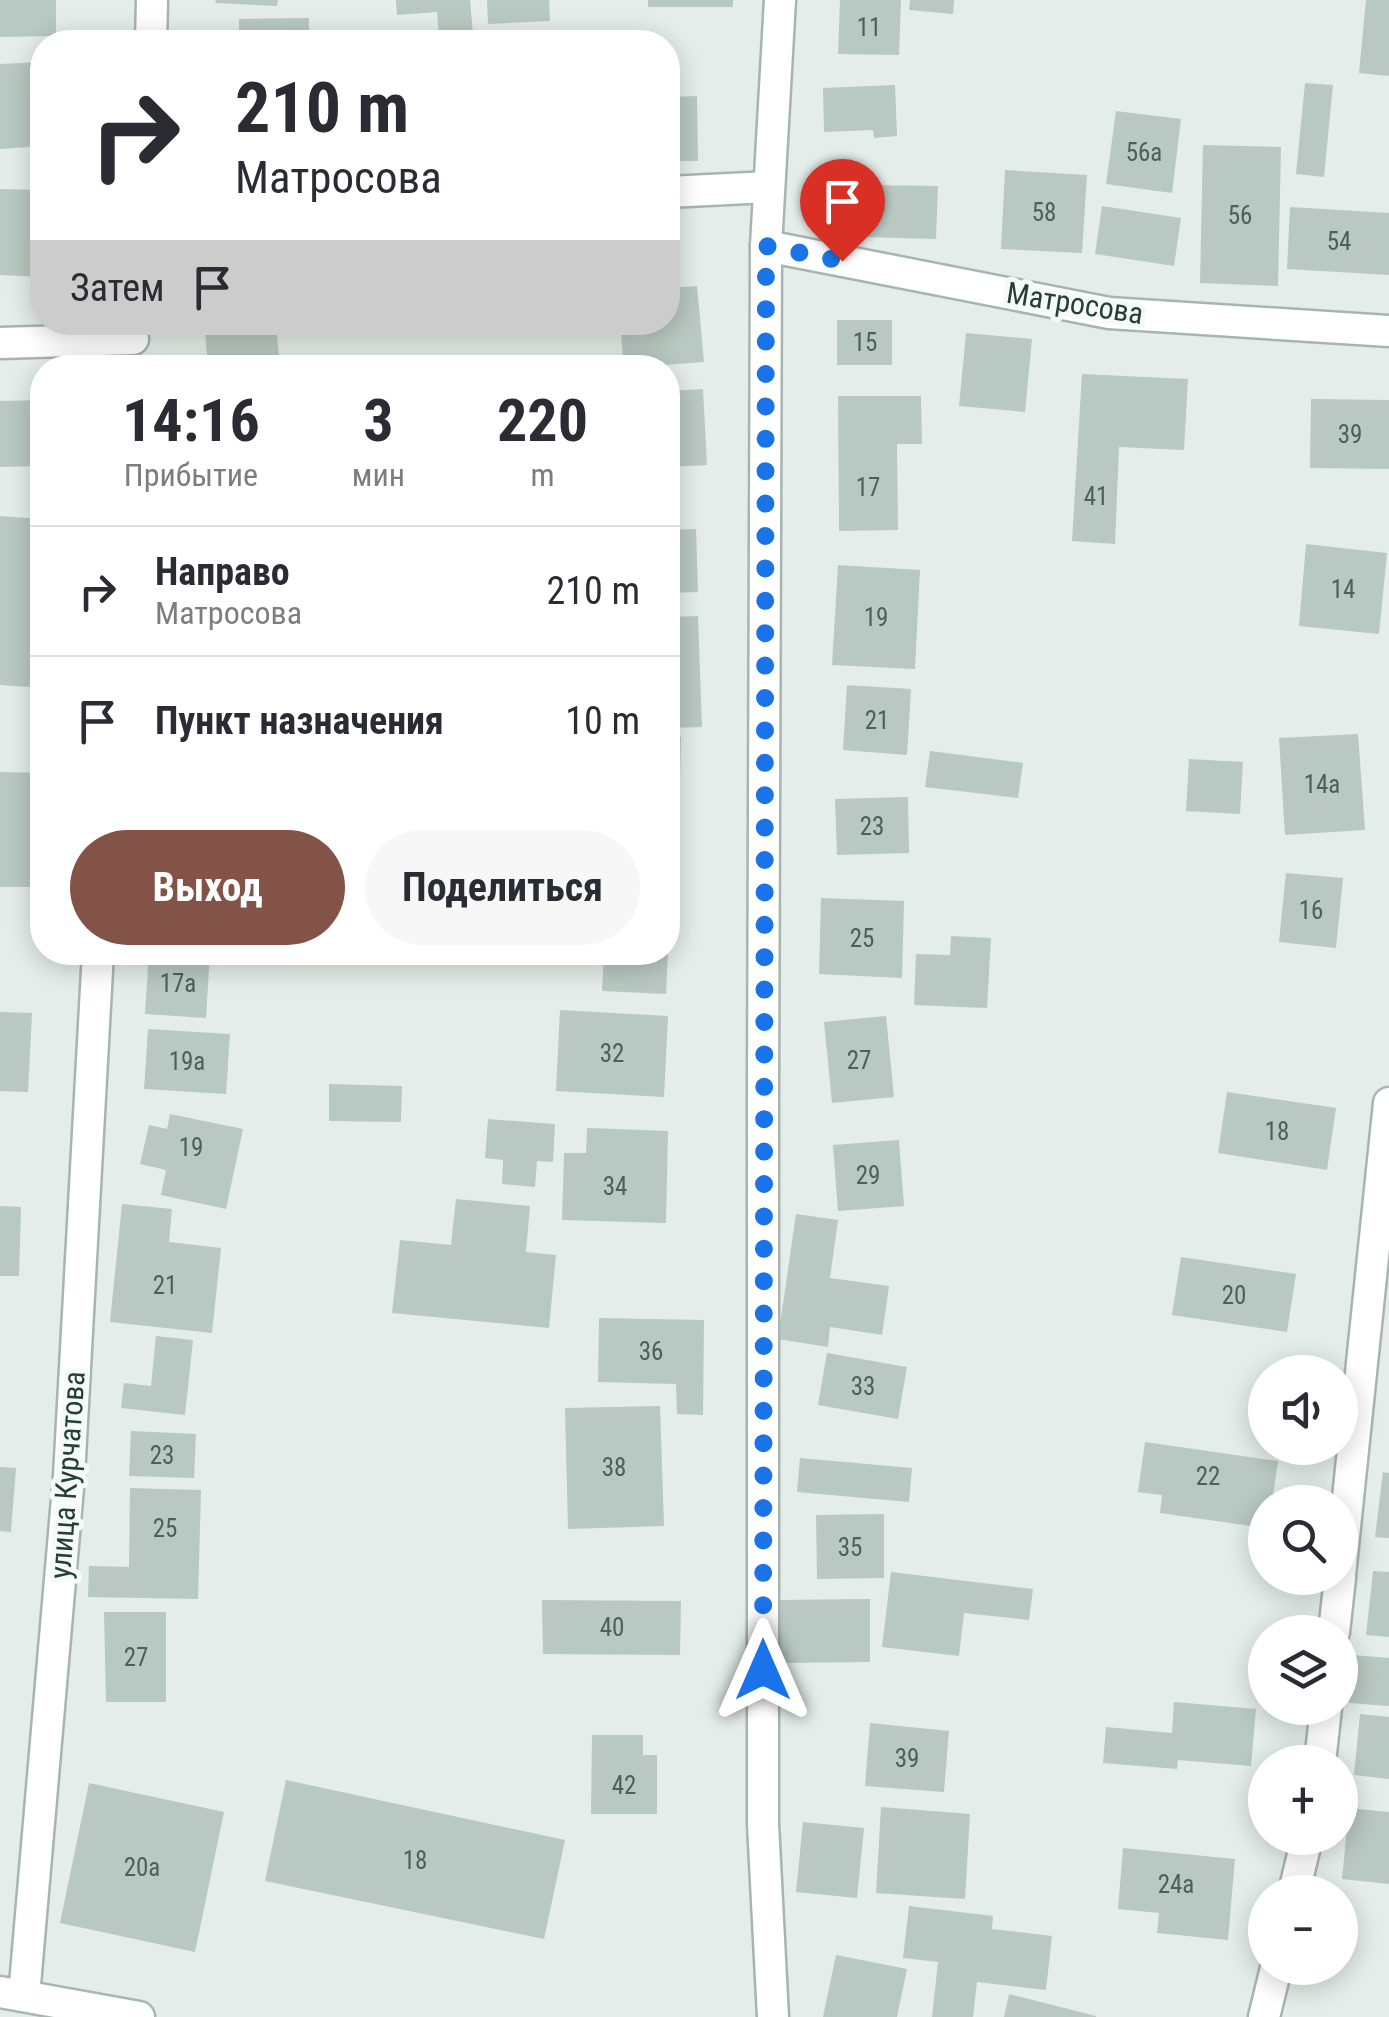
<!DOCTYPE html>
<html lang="ru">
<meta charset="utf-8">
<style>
:root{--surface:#fff;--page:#f7f7f7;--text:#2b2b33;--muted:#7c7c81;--line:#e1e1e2;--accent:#835348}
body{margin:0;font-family:"Roboto Condensed",sans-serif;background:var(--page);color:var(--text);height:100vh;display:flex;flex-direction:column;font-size:38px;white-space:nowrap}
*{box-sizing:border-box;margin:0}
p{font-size:32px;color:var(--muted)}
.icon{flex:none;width:55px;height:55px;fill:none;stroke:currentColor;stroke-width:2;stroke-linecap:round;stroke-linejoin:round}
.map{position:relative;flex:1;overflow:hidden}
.drawer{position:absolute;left:30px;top:355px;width:650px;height:610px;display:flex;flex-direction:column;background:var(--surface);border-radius:40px;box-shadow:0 5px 25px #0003}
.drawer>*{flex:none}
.banner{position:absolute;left:30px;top:30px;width:650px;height:305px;border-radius:40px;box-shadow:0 5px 25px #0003;background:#fff;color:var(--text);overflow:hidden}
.buttons{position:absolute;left:1248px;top:1355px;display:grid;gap:20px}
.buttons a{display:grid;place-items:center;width:110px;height:110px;border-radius:50%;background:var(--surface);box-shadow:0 5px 25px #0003;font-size:50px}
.pin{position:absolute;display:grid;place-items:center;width:85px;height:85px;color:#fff;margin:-102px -42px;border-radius:50% 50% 50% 0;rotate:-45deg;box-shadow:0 0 10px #0007}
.pin .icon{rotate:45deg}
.me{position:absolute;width:110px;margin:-55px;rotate:0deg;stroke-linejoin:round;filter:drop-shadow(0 0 8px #0008)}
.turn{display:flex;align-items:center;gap:35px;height:210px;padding:0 40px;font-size:45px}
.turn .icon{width:130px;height:130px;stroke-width:2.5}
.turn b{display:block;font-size:70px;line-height:85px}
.then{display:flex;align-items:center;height:95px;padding:0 40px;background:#0003;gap:20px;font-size:38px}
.eta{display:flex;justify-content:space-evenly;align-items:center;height:170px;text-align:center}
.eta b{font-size:60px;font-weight:700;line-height:70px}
.cta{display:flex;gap:20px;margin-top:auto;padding:20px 40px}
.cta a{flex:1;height:115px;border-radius:60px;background:var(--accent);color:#fff;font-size:40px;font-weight:700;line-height:115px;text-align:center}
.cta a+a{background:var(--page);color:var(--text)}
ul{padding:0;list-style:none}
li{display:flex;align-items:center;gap:30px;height:130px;padding:0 40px;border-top:2px solid var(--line)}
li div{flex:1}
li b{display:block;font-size:38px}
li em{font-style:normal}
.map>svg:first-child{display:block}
.building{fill:#b9c8c2}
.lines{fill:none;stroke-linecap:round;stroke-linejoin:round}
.street-casing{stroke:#a7b5b0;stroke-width:35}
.secondary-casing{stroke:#a3b9b1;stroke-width:35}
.street{stroke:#fff;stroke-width:30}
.secondary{stroke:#fff;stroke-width:30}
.route{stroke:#1a73e8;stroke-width:18;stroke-dasharray:0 32.4}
.labels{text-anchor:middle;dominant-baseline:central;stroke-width:10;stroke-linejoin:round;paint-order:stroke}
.number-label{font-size:25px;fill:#49615a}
.street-label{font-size:30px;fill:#243f37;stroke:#f5faf7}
</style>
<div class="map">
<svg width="1389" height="2017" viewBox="0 0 1389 2017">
<rect width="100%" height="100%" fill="#e4ede9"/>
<g class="building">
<path d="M 0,0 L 56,0 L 56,36 L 0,37 Z"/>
<path d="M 216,0 L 278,0 L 277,6 L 215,3 Z"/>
<path d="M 396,0 L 470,0 L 473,34 L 439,38 L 437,12 L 397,15 Z"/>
<path d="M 487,0 L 549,0 L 550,21 L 488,24 Z"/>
<rect x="648" y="0" width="85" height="7"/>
<path d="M 840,0 L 901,0 L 899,55 L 838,54 Z"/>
<path d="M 910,0 L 954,0 L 953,14 L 909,10 Z"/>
<path d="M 1366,0 L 1389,0 L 1389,76 L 1359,73 Z"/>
<path d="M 309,18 L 309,42 L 239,42 L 239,19 Z"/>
<path d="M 611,37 L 662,38 L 662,42 L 611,42 Z"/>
<path d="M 42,62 L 42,146 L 0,149 L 0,64 Z"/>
<path d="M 1305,83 L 1333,85 L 1324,177 L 1296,174 Z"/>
<path d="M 895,85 L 897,136 L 874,138 L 873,130 L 824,132 L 823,88 Z"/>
<path d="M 697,96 L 698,161 L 668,161 L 668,97 Z"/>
<path d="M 1116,111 L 1181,119 L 1172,193 L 1106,184 Z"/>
<path d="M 1203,145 L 1281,147 L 1278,286 L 1200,283 Z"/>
<path d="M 1005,170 L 1087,175 L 1082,253 L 1001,249 Z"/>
<path d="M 864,185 L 938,186 L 936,239 L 863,237 Z"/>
<path d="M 0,189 L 42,190 L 42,277 L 0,275 Z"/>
<path d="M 1102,206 L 1181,218 L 1174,266 L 1095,254 Z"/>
<path d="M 1290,207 L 1389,213 L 1389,275 L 1287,269 Z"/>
<path d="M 697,286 L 704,362 L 624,368 L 620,322 L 668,322 L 668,288 Z"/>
<rect x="837" y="320" width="55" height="45"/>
<path d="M 204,322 L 276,322 L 279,358 L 208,365 Z"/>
<path d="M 966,333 L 1032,339 L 1025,412 L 959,406 Z"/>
<path d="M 1082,374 L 1188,379 L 1184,450 L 1119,447 L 1115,544 L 1072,541 Z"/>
<path d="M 703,389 L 707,465 L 668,467 L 668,391 Z"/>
<path d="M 838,396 L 921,396 L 922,444 L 897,444 L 898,530 L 839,531 Z"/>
<path d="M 1311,399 L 1389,400 L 1389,469 L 1310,468 Z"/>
<path d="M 42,400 L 42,466 L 0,467 L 0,401 Z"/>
<path d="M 0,516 L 42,519 L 42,688 L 0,685 Z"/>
<path d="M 696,529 L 698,592 L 668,593 L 668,530 Z"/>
<path d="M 1306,544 L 1387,553 L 1379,634 L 1299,626 Z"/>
<path d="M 838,565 L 920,570 L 915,669 L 832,665 Z"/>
<path d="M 698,616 L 702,727 L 668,728 L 668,617 Z"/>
<path d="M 847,685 L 911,689 L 907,755 L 843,750 Z"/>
<path d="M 1358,734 L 1365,830 L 1285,835 L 1279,738 Z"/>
<path d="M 668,737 L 681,737 L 678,863 L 668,862 Z"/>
<path d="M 930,751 L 1023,763 L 1018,798 L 925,787 Z"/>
<path d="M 1189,759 L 1243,762 L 1240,814 L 1186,811 Z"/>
<path d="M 0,772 L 42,773 L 42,887 L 0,887 Z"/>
<path d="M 908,797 L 909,853 L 837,855 L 835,799 Z"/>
<path d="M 1286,873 L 1343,878 L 1336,948 L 1279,942 Z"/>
<path d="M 821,898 L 904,901 L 902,978 L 819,974 Z"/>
<path d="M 951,936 L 991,938 L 987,1008 L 914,1005 L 916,954 L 950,955 Z"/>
<path d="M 149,952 L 210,952 L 206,1018 L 145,1014 Z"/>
<path d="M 604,952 L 668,952 L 666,994 L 602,991 Z"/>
<path d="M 560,1010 L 668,1016 L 664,1097 L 556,1091 Z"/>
<path d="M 0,1012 L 32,1013 L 28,1092 L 0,1091 Z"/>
<path d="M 886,1016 L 894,1097 L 832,1103 L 824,1022 Z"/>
<path d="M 148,1029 L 230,1034 L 226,1094 L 144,1089 Z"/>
<path d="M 329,1084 L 402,1086 L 401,1122 L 329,1121 Z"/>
<path d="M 1227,1092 L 1336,1108 L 1327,1170 L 1218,1153 Z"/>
<path d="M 170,1114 L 243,1129 L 226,1209 L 161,1195 L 166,1170 L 140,1164 L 149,1125 L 167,1129 Z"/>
<path d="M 488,1119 L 555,1124 L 553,1162 L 537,1161 L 535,1187 L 502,1184 L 503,1160 L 485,1158 Z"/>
<path d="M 587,1128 L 668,1131 L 666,1223 L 562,1220 L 564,1153 L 586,1153 Z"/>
<path d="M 899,1140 L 904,1206 L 838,1211 L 833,1145 Z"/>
<path d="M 456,1199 L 530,1206 L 526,1252 L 556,1255 L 549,1328 L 392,1313 L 400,1240 L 451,1245 Z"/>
<path d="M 122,1204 L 172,1209 L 169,1242 L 221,1248 L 212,1333 L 110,1322 Z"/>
<path d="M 0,1206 L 21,1207 L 19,1276 L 0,1276 Z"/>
<path d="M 796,1214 L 838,1220 L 830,1278 L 889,1286 L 882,1335 L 830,1327 L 828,1347 L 778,1339 Z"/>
<path d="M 1181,1257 L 1296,1274 L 1287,1332 L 1172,1315 Z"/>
<path d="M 599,1318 L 704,1320 L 703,1415 L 677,1414 L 676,1384 L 598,1382 Z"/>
<path d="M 156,1336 L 193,1340 L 185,1415 L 121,1408 L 124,1383 L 151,1386 Z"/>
<path d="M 827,1353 L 907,1367 L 898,1419 L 818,1405 Z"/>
<path d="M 660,1406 L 664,1526 L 568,1529 L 565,1408 Z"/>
<path d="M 131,1431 L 196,1434 L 194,1478 L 129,1476 Z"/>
<path d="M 1145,1442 L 1278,1461 L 1272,1502 L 1265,1502 L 1265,1528 L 1160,1513 L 1162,1495 L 1138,1492 Z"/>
<path d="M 800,1458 L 912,1468 L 909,1502 L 797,1492 Z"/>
<path d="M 0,1467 L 16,1468 L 11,1532 L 0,1531 Z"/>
<path d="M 1383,1472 L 1389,1473 L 1389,1538 L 1375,1537 Z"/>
<path d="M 130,1488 L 201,1490 L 198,1599 L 88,1597 L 89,1566 L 129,1567 Z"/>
<path d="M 884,1514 L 884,1578 L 817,1579 L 816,1515 Z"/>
<path d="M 1373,1571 L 1389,1572 L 1389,1637 L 1366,1635 Z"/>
<path d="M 891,1572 L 1033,1589 L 1029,1620 L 964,1613 L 959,1656 L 882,1647 Z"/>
<path d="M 870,1599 L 870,1662 L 780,1663 L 780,1600 Z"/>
<path d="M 542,1600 L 681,1601 L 680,1655 L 543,1654 Z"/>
<path d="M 104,1612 L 166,1612 L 166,1702 L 106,1702 Z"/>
<path d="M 1353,1655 L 1389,1658 L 1389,1706 L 1349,1703 Z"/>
<path d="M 1174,1702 L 1256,1709 L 1251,1766 L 1178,1760 L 1177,1769 L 1103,1763 L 1106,1727 L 1172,1733 Z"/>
<path d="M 1360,1714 L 1389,1717 L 1389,1779 L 1354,1775 Z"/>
<path d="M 870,1723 L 949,1731 L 944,1792 L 865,1786 Z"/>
<path d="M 592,1735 L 643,1735 L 643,1755 L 657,1755 L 657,1814 L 591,1814 Z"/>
<path d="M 286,1780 L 565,1840 L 544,1939 L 265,1881 Z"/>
<path d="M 89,1783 L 224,1812 L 195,1952 L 60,1923 Z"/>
<path d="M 881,1807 L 970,1814 L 965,1899 L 876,1893 Z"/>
<path d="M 1349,1808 L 1389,1812 L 1389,1884 L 1342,1879 Z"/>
<path d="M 803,1822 L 864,1828 L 857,1898 L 796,1892 Z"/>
<path d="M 1123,1848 L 1235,1859 L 1228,1940 L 1157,1933 L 1159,1913 L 1118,1909 Z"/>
<path d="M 909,1906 L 993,1916 L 992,1929 L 1052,1936 L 1046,1990 L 977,1982 L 973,2017 L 932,2017 L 938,1962 L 903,1958 Z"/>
<path d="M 836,1955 L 907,1969 L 897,2017 L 823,2017 Z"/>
<path d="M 1009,1994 L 1096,2016 L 1096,2017 L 1004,2017 Z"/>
</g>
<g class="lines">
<g class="street-casing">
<g id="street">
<path d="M 151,42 L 152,0"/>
<path d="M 668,192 L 769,187"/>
<path d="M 766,246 L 1109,313 L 1389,331"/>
<path d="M 0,343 L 133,339"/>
<path d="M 1340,1575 L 1389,1103"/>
<path d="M 1334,1632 L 1340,1578"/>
<path d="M 1320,1762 L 1326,1708"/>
<path d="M 1294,1892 L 1307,1838"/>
<path d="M 24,1996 L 69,1476 L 98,952"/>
<path d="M 773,2017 L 763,1824 L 763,1093 L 766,246 L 780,0"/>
<path d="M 1264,2017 L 1276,1968"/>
</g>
</g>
<g class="secondary-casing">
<path id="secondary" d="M 0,1992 L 139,2017"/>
</g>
<use href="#street" class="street"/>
<use href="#secondary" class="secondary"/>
</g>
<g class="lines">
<path class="route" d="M 763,1670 L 766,246 L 842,261"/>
</g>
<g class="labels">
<g class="number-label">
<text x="869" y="27">11</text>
<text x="1144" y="152">56а</text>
<text x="1044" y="212">58</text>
<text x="1240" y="215">56</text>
<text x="1339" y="241">54</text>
<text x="865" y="342">15</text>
<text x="1350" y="434">39</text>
<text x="868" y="487">17</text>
<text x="1096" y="496">41</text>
<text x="1343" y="589">14</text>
<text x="876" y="617">19</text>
<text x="877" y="720">21</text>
<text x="1322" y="784">14а</text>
<text x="872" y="826">23</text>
<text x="1311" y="910">16</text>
<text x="862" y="938">25</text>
<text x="178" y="983">17а</text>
<text x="612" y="1053">32</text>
<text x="859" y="1060">27</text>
<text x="187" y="1061">19а</text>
<text x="1277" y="1131">18</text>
<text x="191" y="1147">19</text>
<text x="868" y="1175">29</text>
<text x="615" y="1186">34</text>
<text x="165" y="1285">21</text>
<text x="1234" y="1295">20</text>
<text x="651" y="1351">36</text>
<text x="863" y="1386">33</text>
<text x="162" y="1455">23</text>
<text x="614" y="1467">38</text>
<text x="1208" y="1476">22</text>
<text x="165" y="1528">25</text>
<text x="850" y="1547">35</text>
<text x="612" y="1627">40</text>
<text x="136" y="1657">27</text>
<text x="907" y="1758">39</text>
<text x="624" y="1785">42</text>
<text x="415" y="1860">18</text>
<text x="142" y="1867">20а</text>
<text x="1176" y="1884">24а</text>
</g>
<g class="street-label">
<text transform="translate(1075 303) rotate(9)">Матросова</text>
<text transform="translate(67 1475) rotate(-86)">улица Курчатова</text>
</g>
</g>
</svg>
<div class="buttons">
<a><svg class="icon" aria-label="sound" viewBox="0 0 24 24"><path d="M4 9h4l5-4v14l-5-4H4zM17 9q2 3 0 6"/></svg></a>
<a><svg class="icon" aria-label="search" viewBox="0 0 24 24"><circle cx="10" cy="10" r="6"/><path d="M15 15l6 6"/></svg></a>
<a><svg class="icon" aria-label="layers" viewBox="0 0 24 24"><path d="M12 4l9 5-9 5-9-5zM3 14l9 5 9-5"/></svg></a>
<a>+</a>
<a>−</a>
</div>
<div class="pin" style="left:842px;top:261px;background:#d93025"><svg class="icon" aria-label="arrive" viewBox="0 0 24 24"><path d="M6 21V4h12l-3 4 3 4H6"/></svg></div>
<svg class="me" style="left:763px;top:1670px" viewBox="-20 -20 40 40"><path d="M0-17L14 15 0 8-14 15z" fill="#1a73e8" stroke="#fff" stroke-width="4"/></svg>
<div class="banner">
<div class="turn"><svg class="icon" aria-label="right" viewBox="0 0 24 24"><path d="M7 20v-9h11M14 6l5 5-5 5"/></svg><div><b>210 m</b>Матросова</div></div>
<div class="then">Затем<svg class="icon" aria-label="arrive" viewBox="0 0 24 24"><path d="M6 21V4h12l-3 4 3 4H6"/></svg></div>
</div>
<section class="drawer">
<div class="eta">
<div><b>14:16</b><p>Прибытие</p></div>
<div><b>3</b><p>мин</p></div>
<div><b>220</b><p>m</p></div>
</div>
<ul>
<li><svg class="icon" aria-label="right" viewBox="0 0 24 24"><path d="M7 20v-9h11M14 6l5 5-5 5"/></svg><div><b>Направо</b><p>Матросова</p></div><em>210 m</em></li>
<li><svg class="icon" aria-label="arrive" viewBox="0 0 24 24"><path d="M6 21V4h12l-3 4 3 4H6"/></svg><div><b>Пункт назначения</b></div><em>10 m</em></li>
</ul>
<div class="cta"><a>Выход</a><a>Поделиться</a></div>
</section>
</div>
